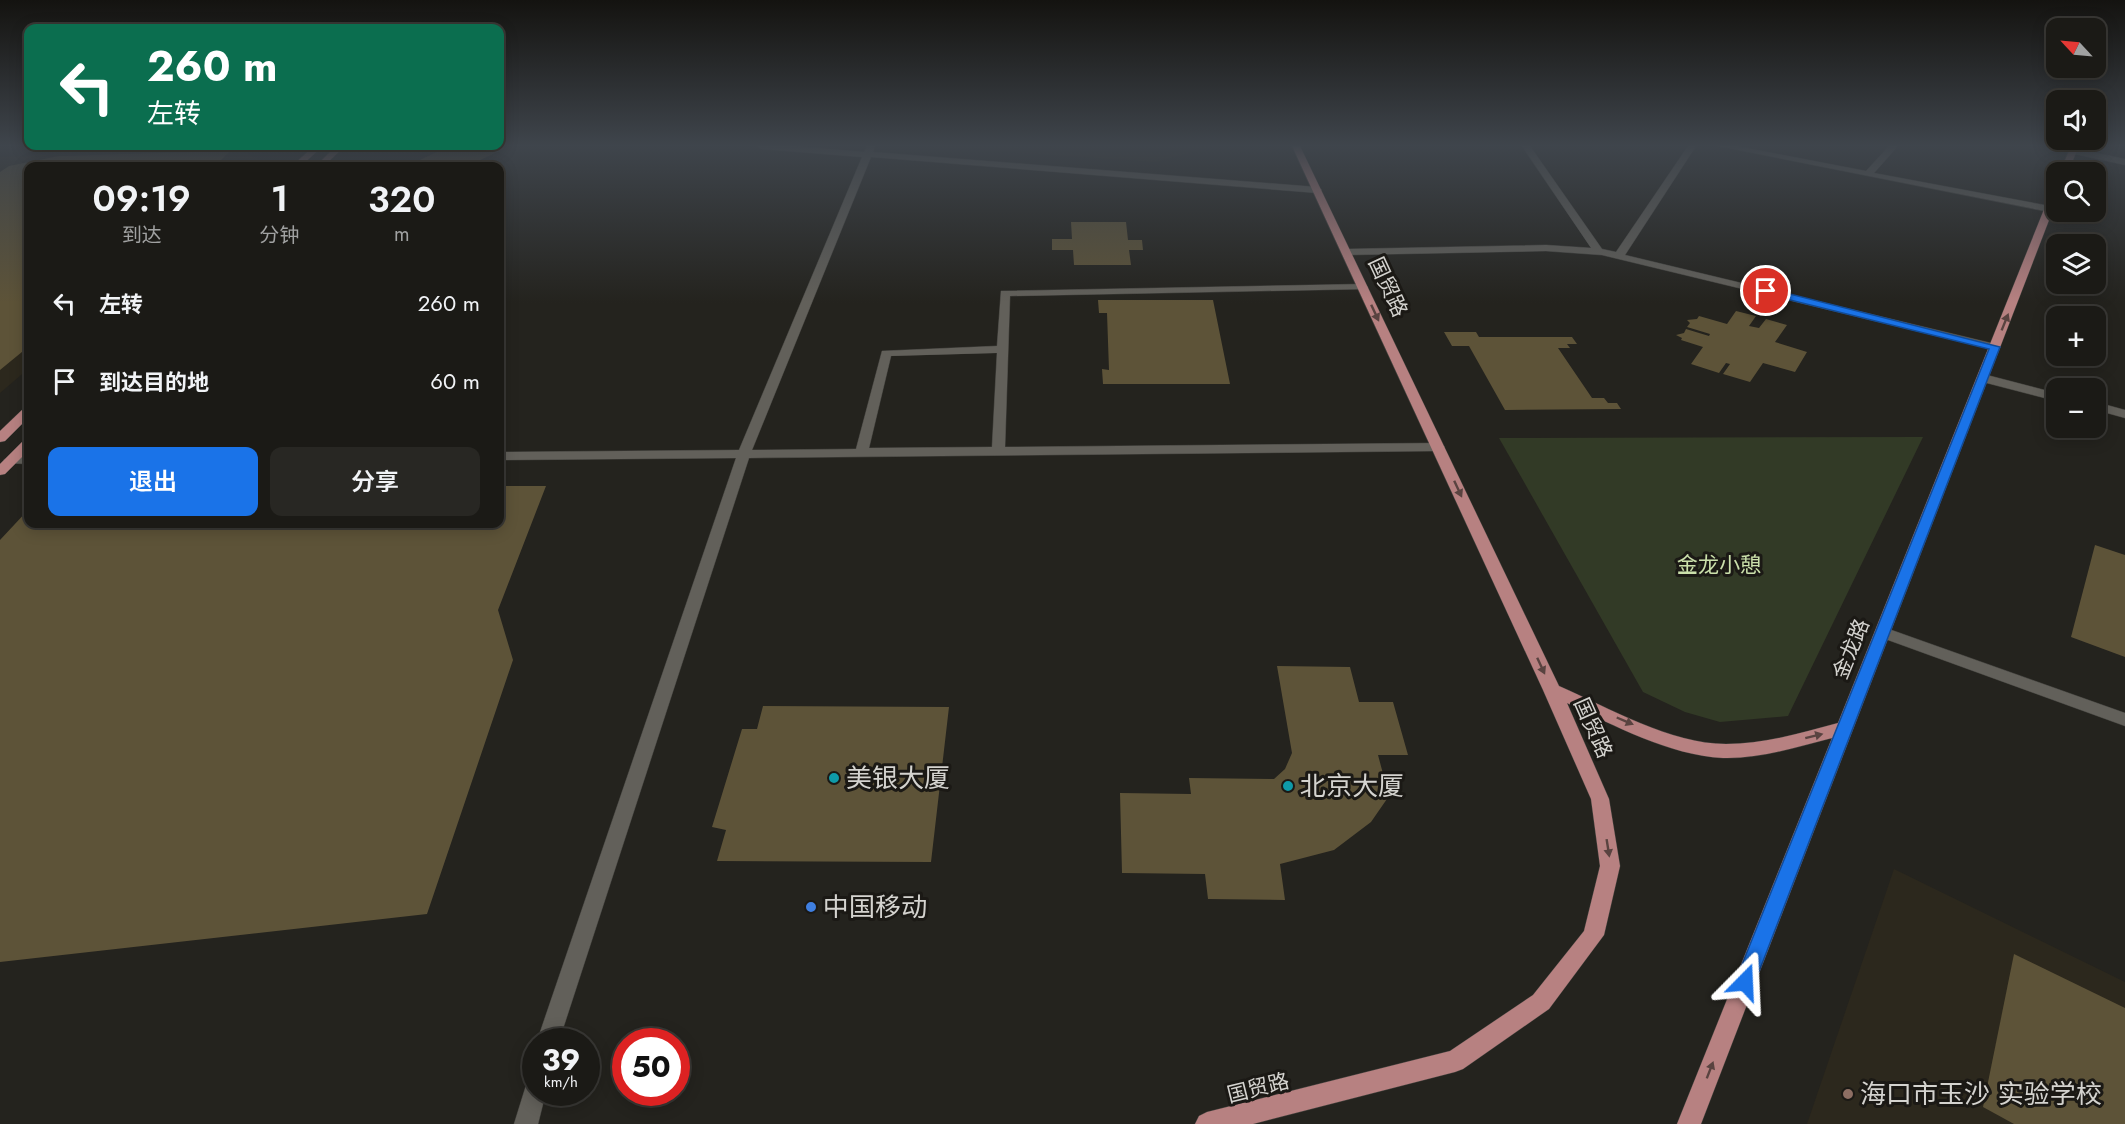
<!DOCTYPE html>
<html lang="zh">
<meta charset="utf-8">
<style>
:root{--surface:#1b1a16;--page:#282723;--text:#f1f3f6;--muted:#a0a1a1;--line:#393835;--accent:#1a73e8}
body{margin:0;font-family:Jost,"Noto Sans SC",sans-serif;background:var(--page);color:var(--text);height:100vh;display:flex;flex-direction:column;font-size:22px;white-space:nowrap}
*{box-sizing:border-box;margin:0}
p{font-size:20px;color:var(--muted)}
.icon{flex:none;width:33px;height:33px;fill:none;stroke:currentColor;stroke-width:2;stroke-linecap:round;stroke-linejoin:round}
.map{position:relative;flex:1;overflow:hidden}
.panel{position:absolute;left:24px;top:162px;width:480px;height:366px;display:flex;flex-direction:column;background:var(--surface);border-radius:12px;box-shadow:0 3px 15px #0003,0 0 0 2px var(--line)}
.panel>*{flex:none}
.top-card{position:absolute;left:24px;top:24px;width:480px;height:126px;border-radius:12px;box-shadow:0 3px 15px #0003,0 0 0 2px var(--line);background:#0b6e4f;color:#fff;overflow:hidden}
.needle{width:39px;rotate:296deg}
.buttons{position:absolute;left:2046px;top:18px;display:grid;gap:12px}
.buttons a{display:grid;place-items:center;width:60px;height:60px;border-radius:12px;background:var(--surface);box-shadow:0 3px 15px #0003,0 0 0 2px var(--line);font-size:30px}
.speed{position:absolute;left:522px;top:1028px;display:flex;gap:12px;font-size:30px;font-weight:700;text-align:center}
.speed>*{display:grid;place-content:center;width:78px;height:78px;border-radius:50%;background:var(--surface);box-shadow:0 3px 15px #0003,0 0 0 2px var(--line);line-height:1}
.speed small{font-size:15px;font-weight:400}
.speed .limit{border:9px solid #d22;background:#fff;color:#111}
.pin{position:absolute;display:grid;place-items:center;width:51px;height:51px;color:#fff;margin:-26px;border:3px solid #fff;border-radius:50%;box-shadow:0 2px 6px #0007}
.me{position:absolute;width:66px;margin:-33px;rotate:21deg;stroke-linejoin:round;filter:drop-shadow(0 0 4px #0008)}
.turn{display:flex;align-items:center;gap:21px;height:126px;padding:0 24px;font-size:27px}
.turn .icon{width:78px;height:78px;stroke-width:2.5}
.turn b{display:block;font-size:42px;line-height:51px}
.eta{display:flex;justify-content:space-evenly;align-items:center;height:102px;text-align:center}
.eta b{font-size:36px;font-weight:600;line-height:42px}
.cta{display:flex;gap:12px;margin-top:auto;padding:12px 24px}
.cta a{flex:1;height:69px;border-radius:12px;background:var(--accent);color:#fff;font-size:24px;font-weight:600;line-height:69px;text-align:center}
.cta a+a{background:var(--page);color:var(--text)}
ul{padding:0;list-style:none}
li{display:flex;align-items:center;gap:18px;height:78px;padding:0 24px}
li div{flex:1}
li b{display:block;font-size:22px}
li em{font-style:normal}
.map>svg:first-child{display:block}
.built{fill:#2c281d}
.green{fill:#323a26}
.building{fill:#5d5338}
.lines{fill:none;stroke-linecap:round;stroke-linejoin:round}
.minor-casing{stroke:#41403c;stroke-width:1}
.major-casing{stroke:#41403c;stroke-width:1}
.minor{fill:#62605a;fill-rule:evenodd}
.major{fill:#b78181;fill-rule:evenodd}
.oneway{fill:#594340}
.route{fill:#1a73e8;stroke:#114b97;stroke-width:1.5}
.culture-dot{fill:#0f9aa8;stroke:#1b1915;stroke-width:2}
.shop-dot{fill:#3f7fe0;stroke:#1b1915;stroke-width:2}
.education-dot{fill:#8d6e63;stroke:#1b1915;stroke-width:2}
.labels{text-anchor:middle;dominant-baseline:central;stroke-width:6;stroke-linejoin:round;paint-order:stroke}
.street-label{font-size:21px;fill:#d4d3cf;stroke:#1b1915}
.park-label{font-size:21px;fill:#cbe0ab;stroke:#1b1915}
.near-poi-label{font-size:26px;fill:#d4d3cf;stroke:#1b1915;text-anchor:start}
</style>
<div class="map">
<svg width="2125" height="1124" viewBox="0 0 2125 1124">
<rect width="100%" height="100%" fill="#24231e"/>
<g class="built">
<path d="M 230,146 L 265,162 L 260,166 L 28,166 L 28,369 L 0,393 L 0,157 Z"/>
<path d="M 923,146 L 1214,146 L 1156,162 Z"/>
<path d="M 1894,869 L 2125,982 L 2125,1124 L 1807,1124 Z"/>
</g>
<path class="green" d="M 1923,437 L 1788,716 L 1720,722 L 1685,712 L 1643,692 L 1499,438 Z"/>
<g class="building">
<path d="M 462,148 L 505,148 L 468,166 L 407,166 L 437,152 Z"/>
<path d="M 230,151 L 215,166 L 28,166 L 28,347 L 0,370 L 0,172 L 9,166 L 59,156 Z"/>
<path d="M 1071,222 L 1126,222 L 1128,240 L 1142,240 L 1143,250 L 1129,250 L 1131,265 L 1074,265 L 1073,250 L 1052,250 L 1052,239 L 1072,239 Z"/>
<path d="M 1098,300 L 1213,300 L 1230,384 L 1103,384 L 1102,369 L 1109,370 L 1107,313 L 1099,313 Z"/>
<path d="M 1736,311 L 1756,316 L 1749,326 L 1759,328 L 1766,319 L 1787,325 L 1775,342 L 1807,352 L 1795,372 L 1763,363 L 1750,382 L 1723,374 L 1730,364 L 1726,363 L 1719,373 L 1691,364 L 1703,347 L 1681,340 L 1682,338 L 1676,335 L 1684,333 L 1686,329 L 1709,336 L 1710,334 L 1687,327 L 1690,323 L 1687,320 L 1697,319 L 1699,316 L 1727,324 Z"/>
<path d="M 1444,332 L 1476,332 L 1479,337 L 1572,337 L 1577,344 L 1567,344 L 1570,348 L 1558,348 L 1592,398 L 1604,398 L 1608,403 L 1617,403 L 1621,409 L 1505,410 L 1469,346 L 1452,346 Z"/>
<path d="M 500,486 L 546,486 L 498,610 L 513,660 L 427,914 L 0,962 L 0,540 L 28,510 L 28,524 L 500,524 Z"/>
<path d="M 2095,545 L 2125,555 L 2125,657 L 2071,637 Z"/>
<path d="M 1277,666 L 1350,667 L 1359,702 L 1393,702 L 1408,755 L 1378,755 L 1389,796 L 1371,822 L 1334,850 L 1280,864 L 1285,900 L 1208,899 L 1205,874 L 1122,873 L 1120,793 L 1191,794 L 1189,778 L 1274,779 L 1285,769 L 1292,753 Z"/>
<path d="M 763,706 L 949,707 L 931,862 L 717,861 L 726,830 L 712,827 L 742,729 L 757,729 Z"/>
<path d="M 2014,954 L 2125,1008 L 2125,1124 L 2014,1124 L 1983,1107 Z"/>
</g>
<g class="lines">
<g class="minor-casing">
<g id="minor">
<path d="M 757,146 L 794,146 L 864,152 L 867,146 L 875,146 L 873,152 L 1317,187 L 1322,190 L 1317,193 L 871,157 L 752,450 L 856,449 L 882,351 L 997,346 L 1001,291 L 1363,284 L 1368,287 L 1367,289 L 1010,296 L 1005,447 L 1438,443 L 1445,447 L 1438,451 L 749,458 L 559,1041 L 537,1041 L 736,458 L 500,460 L 500,452 L 739,450 L 862,157 L 761,149 ZM 997,353 L 992,447 L 869,448 L 891,356 Z"/>
<path d="M 1522,146 L 1530,146 L 1602,249 L 1616,252 L 1688,146 L 1696,146 L 1625,255 L 1995,344 L 2001,347 L 1995,350 L 1602,255 L 1546,251 L 1347,255 L 1342,252 L 1347,249 L 1546,245 L 1591,248 Z"/>
<path d="M 1718,146 L 1736,146 L 1866,171 L 1889,146 L 1898,146 L 1874,173 L 2050,206 L 2055,209 L 2050,212 Z"/>
<path d="M 2073,148 L 2125,159 L 2125,165 L 2070,153 L 2069,151 Z"/>
<path d="M 1983,374 L 2056,393 L 2056,401 L 1979,381 L 1977,378 Z"/>
<path d="M 2096,402 L 2125,410 L 2125,418 L 2096,410 Z"/>
<path d="M 11,456 L 28,456 L 28,464 L 6,463 L 4,460 Z"/>
<path d="M 1883,627 L 2125,713 L 2125,726 L 1877,636 L 1875,632 L 1877,628 Z"/>
<path d="M 536,1076 L 536,1092 L 546,1092 L 538,1124 L 514,1124 L 528,1079 Z"/>
</g>
</g>
<g class="major-casing">
<g id="major">
<path d="M 314,146 L 323,146 L 301,166 L 292,166 Z"/>
<path d="M 336,146 L 345,146 L 324,166 L 316,166 Z"/>
<path d="M 1292,146 L 1300,146 L 1559,686 C 1609,708 1671,744 1726,744 C 1764,744 1801,733 1838,723 L 2051,192 L 2056,189 L 2056,202 L 1701,1124 L 1677,1124 L 1832,738 C 1797,747 1760,759 1723,758 C 1669,755 1615,726 1567,703 L 1609,799 L 1620,866 L 1604,935 L 1549,1009 L 1463,1069 L 1455,1072 L 1253,1124 L 1195,1124 L 1199,1116 L 1207,1112 L 1450,1051 L 1533,995 L 1584,931 L 1600,866 L 1591,799 L 1543,690 Z"/>
<path d="M 2071,146 L 2079,146 L 2068,172 L 2060,172 Z"/>
<path d="M 28,407 L 28,418 L 5,441 L 0,442 L 0,431 L 24,408 Z"/>
<path d="M 28,440 L 28,451 L 5,474 L 0,475 L 0,464 L 23,441 Z"/>
</g>
</g>
<use href="#minor" class="minor"/>
<use href="#major" class="major"/>
</g>
<defs><path id="oneway-solid" d="M-6-.8H1V-3.2L6.5 0L1 3.2V.8H-6Z" transform="scale(1.5)"/></defs>
<g class="oneway">
<use href="#oneway-solid" transform="translate(1375 313) rotate(65)"/>
<use href="#oneway-solid" transform="translate(2005 322) rotate(-68)"/>
<use href="#oneway-solid" transform="translate(1458 489) rotate(65)"/>
<use href="#oneway-solid" transform="translate(1541 666) rotate(65)"/>
<use href="#oneway-solid" transform="translate(1625 721) rotate(23)"/>
<use href="#oneway-solid" transform="translate(1814 736) rotate(-14)"/>
<use href="#oneway-solid" transform="translate(1608 848) rotate(81)"/>
<use href="#oneway-solid" transform="translate(1710 1070) rotate(-69)"/>
</g>
<linearGradient id="sky" x2="0" y2="1"><stop stop-color="#141310"/><stop offset="0.48" stop-color="#3f454c"/><stop offset="1" stop-color="#3f454c" stop-opacity="0"/></linearGradient>
<rect width="2125" height="303" fill="url(#sky)"/>
<path class="route" d="M 1766,288 L 2000,347 L 1755,982 L 1752,988 L 1745,991 L 1738,988 L 1735,982 L 1989,349 L 1762,293 L 1762,289 Z"/>
<g class="culture-dot">
<circle cx="834" cy="778" r="6"/>
<circle cx="1288" cy="786" r="6"/>
</g>
<circle class="shop-dot" cx="811" cy="907" r="6"/>
<circle class="education-dot" cx="1848" cy="1094" r="6"/>
<g class="labels">
<g class="street-label">
<text transform="translate(1388 287) rotate(65)">国贸路</text>
<text transform="translate(1851 649) rotate(-68)">金龙路</text>
<text transform="translate(1593 728) rotate(66)">国贸路</text>
<text transform="translate(1258 1088) rotate(-14)">国贸路</text>
</g>
<g class="park-label">
<text x="1719" y="565">金龙小憩</text>
</g>
<g class="near-poi-label">
<text x="846" y="778">美银大厦</text>
<text x="1300" y="786">北京大厦</text>
<text x="823" y="907">中国移动</text>
<text x="1860" y="1094">海口市玉沙 实验学校</text>
</g>
</g>
</svg>
<div class="buttons">
<a><svg class="needle" viewBox="-14 -14 28 28"><path d="M0-13l5 13h-10z" fill="#e53935"/><path d="M0 13l5-13h-10z" fill="#a0a1a1"/></svg></a>
<a><svg class="icon" aria-label="sound" viewBox="0 0 24 24"><path d="M4 9h4l5-4v14l-5-4H4zM17 9q2 3 0 6"/></svg></a>
<a><svg class="icon" aria-label="search" viewBox="0 0 24 24"><circle cx="10" cy="10" r="6"/><path d="M15 15l6 6"/></svg></a>
<a><svg class="icon" aria-label="layers" viewBox="0 0 24 24"><path d="M12 4l9 5-9 5-9-5zM3 14l9 5 9-5"/></svg></a>
<a>+</a>
<a>−</a>
</div>
<div class="speed"><div>39<small>km/h</small></div><div class="limit">50</div></div>
<div class="pin" style="left:1766px;top:291px;background:#d93025"><svg class="icon" aria-label="arrive" viewBox="0 0 24 24"><path d="M6 21V4h12l-3 4 3 4H6"/></svg></div>
<svg class="me" style="left:1745px;top:982px" viewBox="-20 -20 40 40"><path d="M0-17L14 15 0 8-14 15z" fill="#1a73e8" stroke="#fff" stroke-width="4"/></svg>
<div class="top-card">
<div class="turn"><svg class="icon" aria-label="left" viewBox="0 0 24 24"><path d="M17 20v-9H6M10 6l-5 5 5 5"/></svg><div><b>260 m</b>左转</div></div>
</div>
<section class="panel">
<div class="eta">
<div><b>09:19</b><p>到达</p></div>
<div><b>1</b><p>分钟</p></div>
<div><b>320</b><p>m</p></div>
</div>
<ul>
<li><svg class="icon" aria-label="left" viewBox="0 0 24 24"><path d="M17 20v-9H6M10 6l-5 5 5 5"/></svg><div><b>左转</b></div><em>260 m</em></li>
<li><svg class="icon" aria-label="arrive" viewBox="0 0 24 24"><path d="M6 21V4h12l-3 4 3 4H6"/></svg><div><b>到达目的地</b></div><em>60 m</em></li>
</ul>
<div class="cta"><a>退出</a><a>分享</a></div>
</section>
</div>
